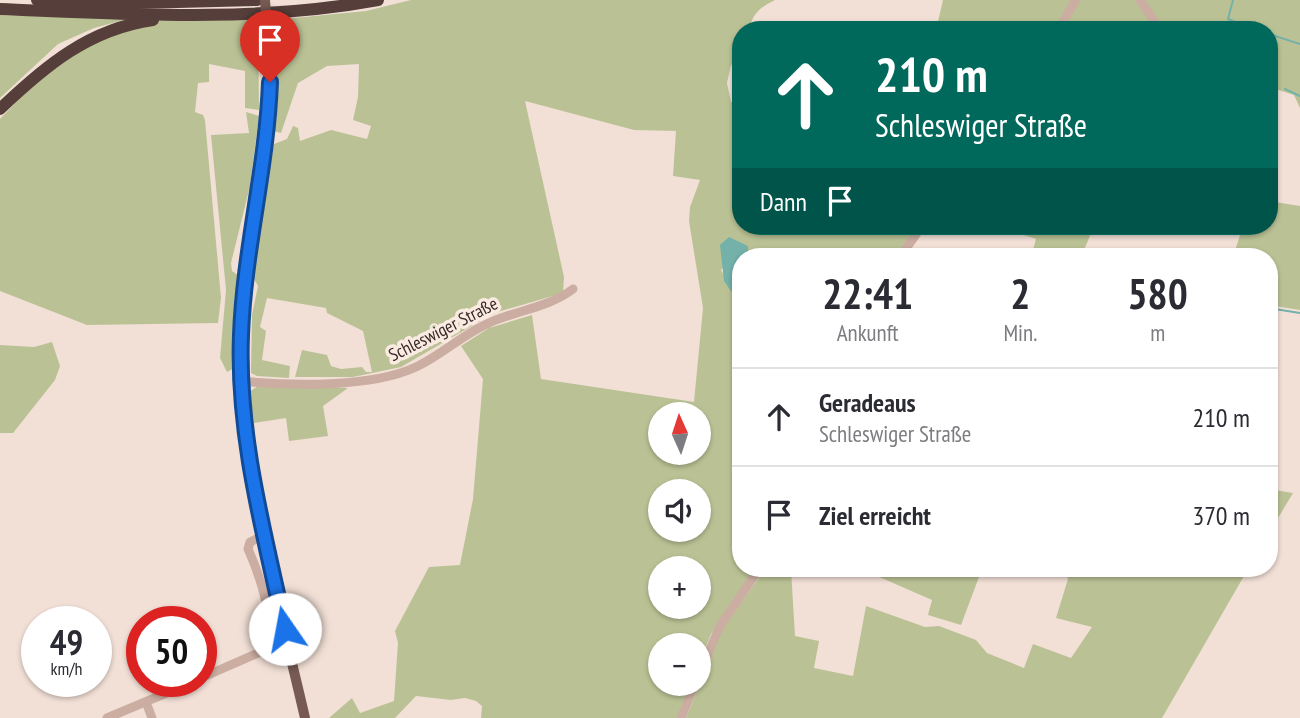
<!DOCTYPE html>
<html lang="de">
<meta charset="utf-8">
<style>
:root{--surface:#fff;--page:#f7f7f7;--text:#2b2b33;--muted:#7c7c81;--line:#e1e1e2}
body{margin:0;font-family:"PT Sans Narrow",sans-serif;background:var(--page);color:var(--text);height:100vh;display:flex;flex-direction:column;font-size:26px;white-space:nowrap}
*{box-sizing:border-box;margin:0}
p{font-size:23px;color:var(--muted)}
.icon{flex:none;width:38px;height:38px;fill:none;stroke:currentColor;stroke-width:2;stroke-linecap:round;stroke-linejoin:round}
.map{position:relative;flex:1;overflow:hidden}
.details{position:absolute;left:732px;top:248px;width:546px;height:329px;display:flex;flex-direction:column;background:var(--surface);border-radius:28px;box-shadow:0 2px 5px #0004}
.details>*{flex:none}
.guide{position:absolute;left:732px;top:21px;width:546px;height:214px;border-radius:28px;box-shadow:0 2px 5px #0004;background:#00695c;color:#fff;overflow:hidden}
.needle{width:46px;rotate:357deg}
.tools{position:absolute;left:648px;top:402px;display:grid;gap:14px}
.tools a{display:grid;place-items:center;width:63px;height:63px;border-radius:50%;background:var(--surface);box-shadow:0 2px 5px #0004;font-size:35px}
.speed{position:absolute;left:21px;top:606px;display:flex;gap:14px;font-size:35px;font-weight:700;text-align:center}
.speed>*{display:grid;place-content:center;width:91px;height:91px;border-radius:50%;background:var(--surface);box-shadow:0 2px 5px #0004;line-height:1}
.speed small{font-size:18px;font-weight:400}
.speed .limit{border:10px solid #d22;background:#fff;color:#111}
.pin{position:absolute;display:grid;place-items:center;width:60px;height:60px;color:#fff;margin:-72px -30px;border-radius:50% 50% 50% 0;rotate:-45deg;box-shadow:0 0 7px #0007}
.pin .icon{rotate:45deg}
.me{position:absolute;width:77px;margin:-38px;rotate:348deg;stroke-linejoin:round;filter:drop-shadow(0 0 5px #0008)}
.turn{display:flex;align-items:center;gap:24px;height:147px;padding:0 28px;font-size:32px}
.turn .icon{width:91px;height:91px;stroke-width:2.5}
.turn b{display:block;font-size:49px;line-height:60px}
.then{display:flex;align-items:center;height:66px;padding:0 28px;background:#0003;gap:14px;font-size:26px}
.eta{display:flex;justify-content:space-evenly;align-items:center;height:119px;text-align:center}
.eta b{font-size:42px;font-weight:700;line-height:49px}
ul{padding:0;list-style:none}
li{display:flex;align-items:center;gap:21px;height:98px;padding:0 28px;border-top:2px solid var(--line)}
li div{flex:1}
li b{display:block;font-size:26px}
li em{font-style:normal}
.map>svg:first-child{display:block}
.green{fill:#bac295;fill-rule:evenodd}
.water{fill:#73b1a9}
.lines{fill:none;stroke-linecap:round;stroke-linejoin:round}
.stream{stroke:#73b1a9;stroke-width:2}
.minor{stroke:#cbada1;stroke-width:9}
.major{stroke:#785a54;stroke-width:10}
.highway{stroke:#563f3b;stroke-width:12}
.major-bridge{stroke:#785a54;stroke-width:10}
.route-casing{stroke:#114b97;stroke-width:18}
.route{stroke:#1a73e8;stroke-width:12}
.labels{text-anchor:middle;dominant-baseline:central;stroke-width:7;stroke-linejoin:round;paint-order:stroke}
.street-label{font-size:18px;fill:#352725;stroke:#faebe2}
</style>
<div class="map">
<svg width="1300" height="718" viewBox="0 0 1300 718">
<rect width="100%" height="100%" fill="#f2e0d6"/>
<g class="green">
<path d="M 411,0 L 775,0 C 759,8 753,13 749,30 L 740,30 L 740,58 L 731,65 L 727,83 L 731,102 L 740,105 L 740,226 L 918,226 L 896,257 L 758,257 L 748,252 L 748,246 L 744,245 L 721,270 L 740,304 L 740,569 L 755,569 L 711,634 L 698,666 L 698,646 L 660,646 L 660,684 L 691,684 L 678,718 L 481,718 L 482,706 L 476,701 L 465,698 L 451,700 L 416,696 L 395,718 L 329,718 L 352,698 L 360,713 L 394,701 L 398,643 L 395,631 L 429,567 L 460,565 L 473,499 L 483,379 L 461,346 L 489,328 L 532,315 L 541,379 L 694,402 L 703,308 L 689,221 L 690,207 L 700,180 L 673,176 L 676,131 L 634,130 L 525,101 L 564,277 L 563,293 L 494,313 L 401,367 L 353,377 L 295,377 L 302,350 L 327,355 L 331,366 L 341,369 L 362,367 L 366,372 L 372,372 L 363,331 L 327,313 L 326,308 L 267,298 L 260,327 L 266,331 L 262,360 L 290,366 L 289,378 L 257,376 L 251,373 L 252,315 L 258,286 L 252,275 L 274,144 L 287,139 L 293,126 L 298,128 L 300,141 L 331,130 L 367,139 L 371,126 L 353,120 L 358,97 L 359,64 L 327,66 L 298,83 L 281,133 L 273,131 L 273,20 L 366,11 ZM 660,415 L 698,415 L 698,453 L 660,453 ZM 660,492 L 698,492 L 698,530 L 660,530 ZM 660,569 L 698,569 L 698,607 L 660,607 Z"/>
<path d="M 943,0 L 1073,0 L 1054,30 L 936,30 Z"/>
<path d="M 1080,0 L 1136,0 L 1156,30 L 1062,30 Z"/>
<path d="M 1144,0 L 1300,0 L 1300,108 L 1294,95 L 1269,87 L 1269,30 L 1163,30 Z"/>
<path d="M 0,15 L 128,19 L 94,28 L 58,44 L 0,98 Z"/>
<path d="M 258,19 L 259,110 L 245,108 L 245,71 L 209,64 L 209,82 L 198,83 L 195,112 L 203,115 L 205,120 L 221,298 L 218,323 L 87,325 L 0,291 L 0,119 C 38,79 76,44 130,27 C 169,15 217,20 258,19 Z"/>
<path d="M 246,112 L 259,116 L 250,186 L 231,263 L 232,271 L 242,278 L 236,367 L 227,372 L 220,358 L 226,290 L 211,135 L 249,133 Z"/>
<path d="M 1269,201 L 1300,206 L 1300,310 L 1269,305 L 1269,257 L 1233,257 L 1243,226 L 1269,226 Z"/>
<path d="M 997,226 L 1094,226 L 1082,255 L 1088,257 L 1031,257 L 1036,239 Z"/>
<path d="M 52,342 L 60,366 L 55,380 L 13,433 L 0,433 L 0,345 L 34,347 Z"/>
<path d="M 261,384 L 348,388 L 323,406 L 328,436 L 289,441 L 286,418 L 254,423 L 249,392 Z"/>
<path d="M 1269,459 L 1275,490 L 1293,493 L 1269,533 Z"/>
<path d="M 765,569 L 791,569 L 795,636 L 819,641 L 814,668 L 853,676 L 866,606 L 925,627 L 939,626 L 976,640 L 987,653 L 1024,668 L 1033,644 L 1071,658 L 1092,627 L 1056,618 L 1068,579 L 1063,569 L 1248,569 L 1162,718 L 686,718 L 723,628 Z"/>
<path d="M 861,569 L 982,569 L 961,625 L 928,615 L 932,600 Z"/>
</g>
<path class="water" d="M 729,237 L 748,246 L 748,252 L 758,257 L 740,257 L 740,304 L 724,281 L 720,245 Z"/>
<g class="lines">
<g class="stream">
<path d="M 1233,0 L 1228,19 L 1255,30"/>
<path d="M 1269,34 L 1300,44"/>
<path d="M 1285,89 L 1300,96"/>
<path d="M 1269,308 L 1300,313"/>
<path d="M 1269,450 L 1276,488 L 1269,493"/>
</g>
<g class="minor">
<path d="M 1140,0 L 1160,30"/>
<path d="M 1058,30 L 1076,0"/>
<path d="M 900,257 L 922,226"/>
<path d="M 241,381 C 290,386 371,388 416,367 C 442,355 463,334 489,323 C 517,310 548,308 573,289"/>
<path d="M 698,677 L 720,626 L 759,569"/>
<path d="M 201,678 L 267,649 C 276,623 259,573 248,549 L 250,542 L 265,535"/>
<path d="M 146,702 L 152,718"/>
<path d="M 107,718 L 195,681"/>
<path d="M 681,718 L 695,684"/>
</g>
<path class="major" d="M 268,39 C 269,73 271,107 267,141 C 260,206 243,270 240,336 C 236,456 278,600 305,718"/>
<g class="highway">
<path d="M 37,0 L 138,3 L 257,0"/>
<path d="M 0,9 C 125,14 254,23 378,0"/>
<path d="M 0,109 C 45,66 89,29 153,20"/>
</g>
<path class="major-bridge" d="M 265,0 L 268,39"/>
</g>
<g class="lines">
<g class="route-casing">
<path id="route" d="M 270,82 C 267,167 244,250 241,335 C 237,434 264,533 285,629"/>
</g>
<use href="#route" class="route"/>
</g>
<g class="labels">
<g class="street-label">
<text transform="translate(443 329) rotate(-27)">Schleswiger Straße</text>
</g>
</g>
</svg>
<div class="tools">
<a><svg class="needle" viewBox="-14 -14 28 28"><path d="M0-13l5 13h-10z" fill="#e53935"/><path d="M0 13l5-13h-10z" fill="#7c7c81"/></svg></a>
<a><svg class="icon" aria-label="sound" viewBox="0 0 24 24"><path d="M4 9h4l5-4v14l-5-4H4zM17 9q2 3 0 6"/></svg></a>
<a>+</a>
<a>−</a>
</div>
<div class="speed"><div>49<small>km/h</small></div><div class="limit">50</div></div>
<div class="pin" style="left:270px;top:82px;background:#d93025"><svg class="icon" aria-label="arrive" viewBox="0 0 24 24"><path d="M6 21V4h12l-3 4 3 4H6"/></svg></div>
<svg class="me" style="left:285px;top:629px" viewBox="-20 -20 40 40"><circle r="19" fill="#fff"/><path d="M0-13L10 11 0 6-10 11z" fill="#1a73e8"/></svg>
<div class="guide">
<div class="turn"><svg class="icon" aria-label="ahead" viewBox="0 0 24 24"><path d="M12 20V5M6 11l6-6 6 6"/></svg><div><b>210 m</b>Schleswiger Straße</div></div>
<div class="then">Dann<svg class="icon" aria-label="arrive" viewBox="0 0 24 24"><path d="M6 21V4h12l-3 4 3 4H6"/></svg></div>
</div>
<section class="details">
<div class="eta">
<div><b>22:41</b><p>Ankunft</p></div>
<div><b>2</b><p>Min.</p></div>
<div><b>580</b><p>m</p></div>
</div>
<ul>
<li><svg class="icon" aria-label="ahead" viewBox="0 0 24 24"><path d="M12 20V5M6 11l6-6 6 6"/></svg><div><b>Geradeaus</b><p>Schleswiger Straße</p></div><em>210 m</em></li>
<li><svg class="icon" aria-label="arrive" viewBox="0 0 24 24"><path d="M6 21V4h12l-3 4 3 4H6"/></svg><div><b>Ziel erreicht</b></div><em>370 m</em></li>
</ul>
</section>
</div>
